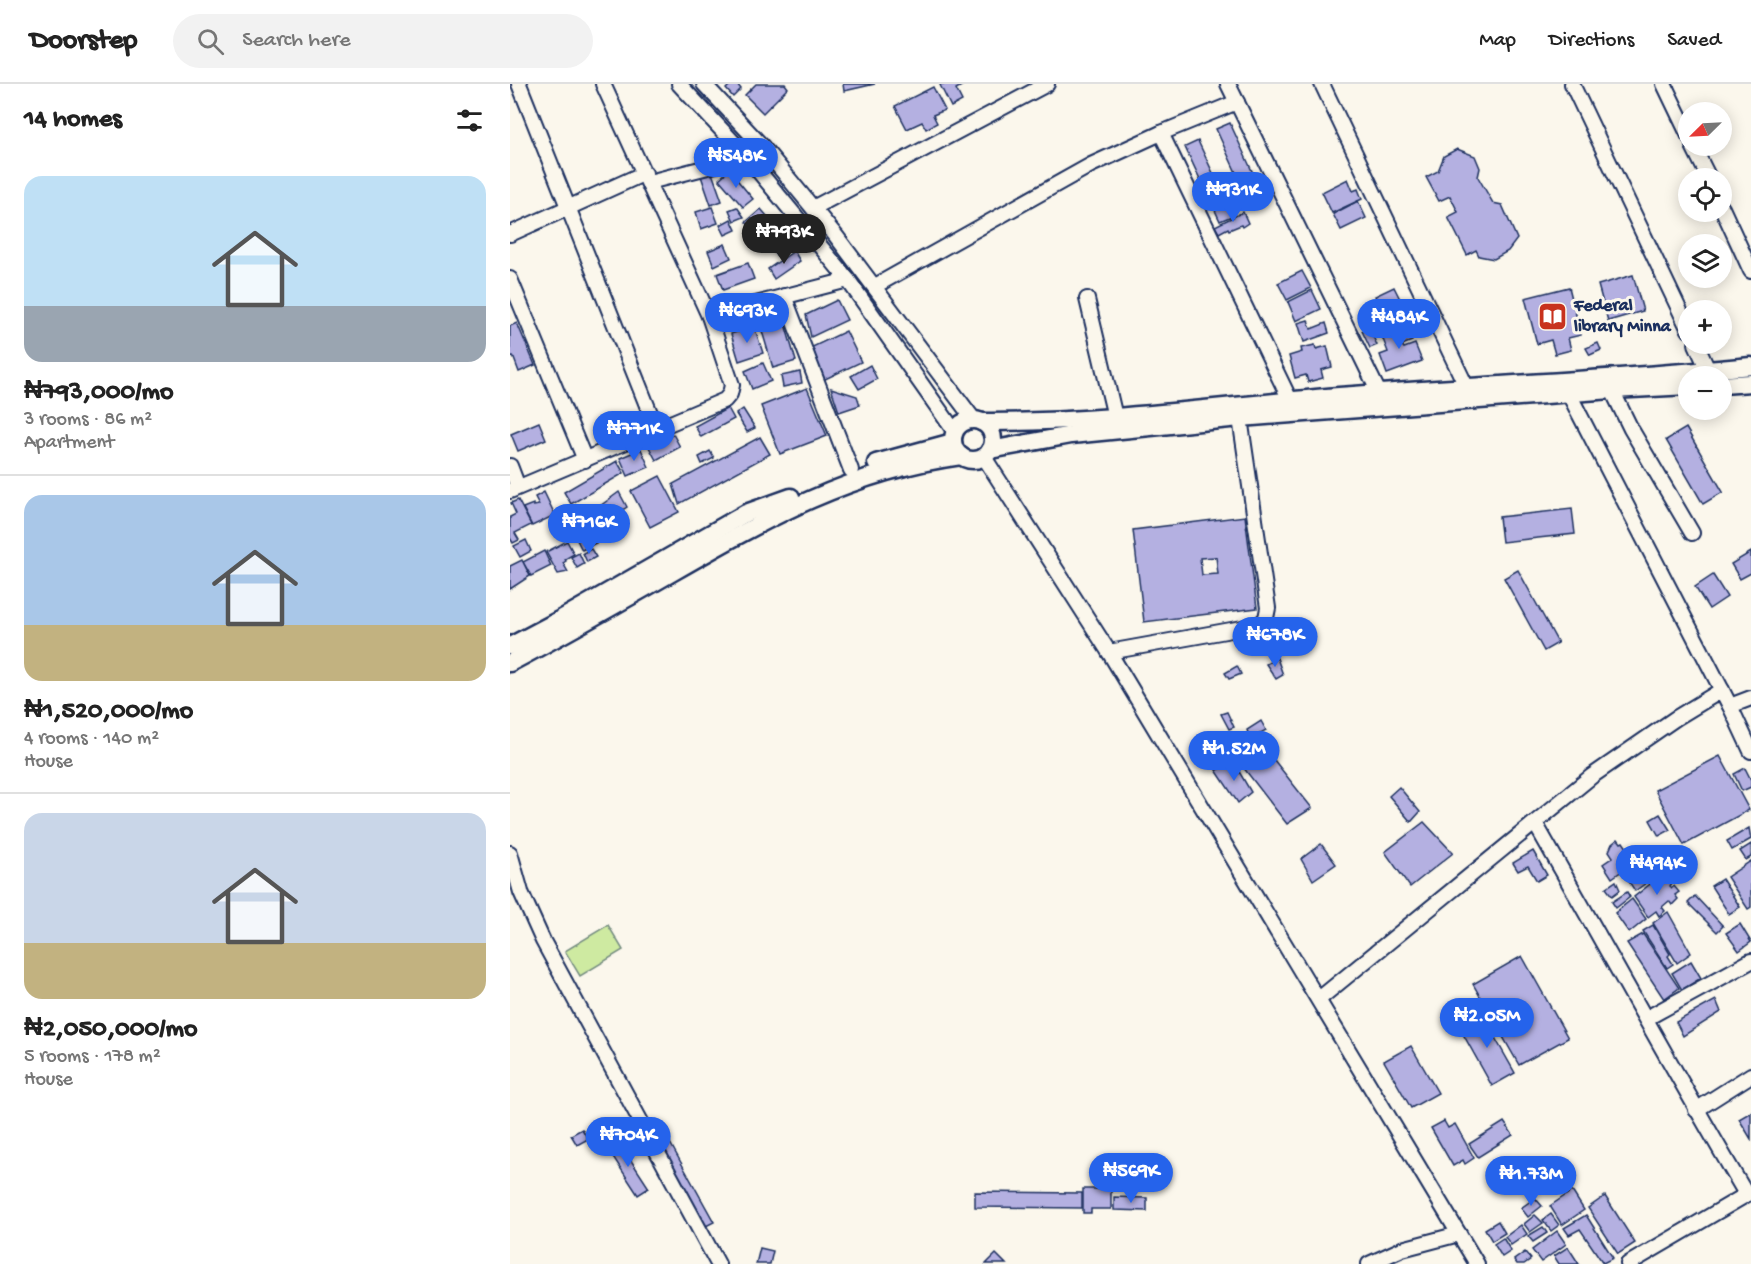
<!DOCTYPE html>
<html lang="en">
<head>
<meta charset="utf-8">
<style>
  :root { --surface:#fff; --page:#f2f2f2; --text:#222; --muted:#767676; --line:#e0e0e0; --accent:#2563eb }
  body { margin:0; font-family:"Gochi Hand",sans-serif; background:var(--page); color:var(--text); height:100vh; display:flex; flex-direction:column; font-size:22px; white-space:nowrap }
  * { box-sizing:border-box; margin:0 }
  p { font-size:20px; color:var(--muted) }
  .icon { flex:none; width:33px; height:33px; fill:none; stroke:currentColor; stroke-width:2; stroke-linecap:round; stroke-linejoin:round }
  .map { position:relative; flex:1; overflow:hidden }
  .sheet { display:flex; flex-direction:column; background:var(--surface); width:510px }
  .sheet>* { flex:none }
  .needle { width:39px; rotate:246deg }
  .controls { position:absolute; left:1168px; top:18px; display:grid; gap:12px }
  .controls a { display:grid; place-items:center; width:54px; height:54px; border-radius:50%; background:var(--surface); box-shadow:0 3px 15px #0003; font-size:30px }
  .price { position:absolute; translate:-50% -51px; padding:0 14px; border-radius:21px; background:var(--accent); color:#fff; font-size:20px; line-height:39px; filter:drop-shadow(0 2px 3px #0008) }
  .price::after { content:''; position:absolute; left:50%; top:36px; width:18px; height:14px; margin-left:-9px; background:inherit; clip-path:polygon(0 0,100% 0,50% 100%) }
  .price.on { background:#222; color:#fff }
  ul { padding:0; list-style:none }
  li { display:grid; align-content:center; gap:12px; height:318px; padding:0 24px }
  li+li { border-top:2px solid var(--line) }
  li span { display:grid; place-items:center; height:186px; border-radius:18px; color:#555 }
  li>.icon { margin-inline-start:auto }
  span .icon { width:108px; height:108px; fill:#fffc; stroke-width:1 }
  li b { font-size:26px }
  h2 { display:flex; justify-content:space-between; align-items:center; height:72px; padding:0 24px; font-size:26px }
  header { display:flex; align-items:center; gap:36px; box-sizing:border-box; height:84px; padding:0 30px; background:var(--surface); border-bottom:2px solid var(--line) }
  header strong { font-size:28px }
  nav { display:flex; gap:33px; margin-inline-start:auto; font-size:21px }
  .search { width:420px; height:54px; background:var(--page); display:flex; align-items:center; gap:15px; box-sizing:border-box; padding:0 21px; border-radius:33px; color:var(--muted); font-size:22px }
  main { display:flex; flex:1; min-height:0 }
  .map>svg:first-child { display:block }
</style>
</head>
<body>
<header>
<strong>Doorstep</strong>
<div class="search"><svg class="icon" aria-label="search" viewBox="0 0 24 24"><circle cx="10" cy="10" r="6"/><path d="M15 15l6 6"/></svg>Search here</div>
<nav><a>Map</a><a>Directions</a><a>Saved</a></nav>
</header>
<main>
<section class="sheet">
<h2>14 homes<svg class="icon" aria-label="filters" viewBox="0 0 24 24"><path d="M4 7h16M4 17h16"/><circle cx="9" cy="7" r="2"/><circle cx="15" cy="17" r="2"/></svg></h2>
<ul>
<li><span style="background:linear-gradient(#bfe0f5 70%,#9aa5b1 0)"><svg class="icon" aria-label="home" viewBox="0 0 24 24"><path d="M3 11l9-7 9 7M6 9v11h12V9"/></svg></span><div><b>₦793,000/mo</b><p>3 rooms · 86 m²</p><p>Apartment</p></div></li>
<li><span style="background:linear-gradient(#a9c7e8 70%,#c2b280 0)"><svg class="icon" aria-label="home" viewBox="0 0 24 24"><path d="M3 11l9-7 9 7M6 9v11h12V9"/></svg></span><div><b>₦1,520,000/mo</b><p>4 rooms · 140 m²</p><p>House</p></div></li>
<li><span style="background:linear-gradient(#c9d6e8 70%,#c2b280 0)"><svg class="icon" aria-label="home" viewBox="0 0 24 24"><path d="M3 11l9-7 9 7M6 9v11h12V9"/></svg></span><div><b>₦2,050,000/mo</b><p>5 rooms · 178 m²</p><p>House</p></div></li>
</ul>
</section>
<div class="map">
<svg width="1241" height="1180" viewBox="0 0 1241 1180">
  <rect width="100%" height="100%" fill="#fbf7ec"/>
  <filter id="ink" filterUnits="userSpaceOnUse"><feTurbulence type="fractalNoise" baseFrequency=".0167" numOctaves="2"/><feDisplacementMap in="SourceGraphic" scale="12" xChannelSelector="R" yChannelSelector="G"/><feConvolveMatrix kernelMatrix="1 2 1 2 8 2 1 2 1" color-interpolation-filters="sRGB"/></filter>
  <g filter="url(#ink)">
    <path fill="#ceeaa1" stroke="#748c80" stroke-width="1.5" d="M98 841 113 866 70 892 55 867Z"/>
    <g fill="#b4b0e1" stroke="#1b2f5e" stroke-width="1.5" fill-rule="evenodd">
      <path d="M221 0H227L231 5 223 13 216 5Z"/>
      <path d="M246 0H275L278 4 253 29 235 11Z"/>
      <path d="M333 0H365L334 7Z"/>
      <path d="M431 0H455L446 5 452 17 441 23 430 1Z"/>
      <path d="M423 3 435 26 423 31 427 39 416 45 412 38 397 45 385 22Z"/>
      <path d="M720 39 743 89 729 95 706 45Z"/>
      <path d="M688 57 710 104 697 110 675 63Z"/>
      <path d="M947 65 965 72 970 84 968 93 983 119 992 121 1007 155 998 167 984 175 969 172 966 166 957 171 938 133 948 128 940 112 929 117 916 93 928 87 934 72Z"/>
      <path d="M201 86 212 117 201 121 190 89Z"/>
      <path d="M219 86 243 115 233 123 209 95Z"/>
      <path d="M838 95 843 107 848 105 852 115 822 129 812 108Z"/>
      <path d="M709 106 717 124 720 122 724 131 710 137 698 111Z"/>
      <path d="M848 117 856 134 831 146 823 130Z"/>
      <path d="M202 123 208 139 191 145 186 128Z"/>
      <path d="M227 123 234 133 224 137 219 126Z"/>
      <path d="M251 125 281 160 267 172 236 138Z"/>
      <path d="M733 128 738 139 732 143 731 141 719 146 718 144 709 149 705 142Z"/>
      <path d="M221 135 226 146 215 151 210 141Z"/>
      <path d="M215 160 221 174 204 182 198 167Z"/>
      <path d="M284 167 290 177 264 195 258 185Z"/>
      <path d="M238 179 244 195 213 206 207 190Z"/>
      <path d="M792 187 801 204 777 216 768 199Z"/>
      <path d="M1123 191 1133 227 1098 237 1088 201Z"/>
      <path d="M884 203 898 231 879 241 865 212Z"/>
      <path d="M1059 203 1071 251 1058 254 1061 266 1045 270 1041 256 1027 260 1015 214Z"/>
      <path d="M802 206 811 225 786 237 778 218Z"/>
      <path d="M327 216 337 236 301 253 296 231Z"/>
      <path d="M243 227H262L266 239 250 246Z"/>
      <path d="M798 236 801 245 816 239 819 249 794 258 788 239Z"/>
      <path d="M7 239 25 281 9 288 3 272 0 273V242Z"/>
      <path d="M275 240 286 277 263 284 252 247Z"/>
      <path d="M896 240 902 257 892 261 894 264 905 260 912 277 877 290 870 271 878 268 871 250Z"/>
      <path d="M244 242 253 269 229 277 221 250Z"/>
      <path d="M859 244 867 261 860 264 852 247Z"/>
      <path d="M336 247 351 278 311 297 296 266Z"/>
      <path d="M1088 259 1091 266 1080 271 1076 264Z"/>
      <path d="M805 261 806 265 817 262 822 283 811 286 813 294 798 298 796 291 785 294 779 272 792 268 791 264Z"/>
      <path d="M253 279 261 297 242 305 235 287Z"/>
      <path d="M360 281 367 295 349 305 341 292Z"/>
      <path d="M290 288 292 299 273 303 271 292Z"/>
      <path d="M297 304 317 352 270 370 251 322Z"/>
      <path d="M321 304 347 312 350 321 329 328Z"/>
      <path d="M218 324 224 335 191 353 185 342Z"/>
      <path d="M233 325 245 344 237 348 226 330Z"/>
      <path d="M29 338 36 355 8 367 1 350Z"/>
      <path d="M1176 344 1213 408 1193 420 1156 356Z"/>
      <path d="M163 350 170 363 146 376 139 363Z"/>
      <path d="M250 353 260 370 169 420 163 400Z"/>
      <path d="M131 365 139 383 118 392 110 374Z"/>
      <path d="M200 367 204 374 192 380 189 373Z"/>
      <path d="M107 377 114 389 61 420 54 408Z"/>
      <path d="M150 392 169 428 140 443 121 407Z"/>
      <path d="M34 408 45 431 22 442 13 424 23 420V422L29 421 25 413Z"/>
      <path d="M109 408 117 423 93 439 86 425Z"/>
      <path d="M8 416 21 441 5 449 9 456 3 459 0 454V433L6 430 1 419Z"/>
      <path d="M1062 425 1065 450 992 458 989 433Z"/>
      <path d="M735 432 747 524 634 538 623 446ZM706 473 708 490 692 491 690 474Z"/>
      <path d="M87 441 94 455 72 466 65 452Z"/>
      <path d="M16 456 21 467 10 473 4 462Z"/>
      <path d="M57 457 64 470 55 475 56 477 53 479 58 488 48 490 36 468Z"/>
      <path d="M81 465 86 473 77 478 73 469Z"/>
      <path d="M34 467 41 482 21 492 13 478Z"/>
      <path d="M1241 468V489L1230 495 1221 480Z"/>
      <path d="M69 469 74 480 67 484 61 473Z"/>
      <path d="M12 476 20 492 0 505V482Z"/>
      <path d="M1008 486 1048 559 1034 567 994 494Z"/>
      <path d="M1203 491 1217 513 1199 525 1185 503Z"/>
      <path d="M767 574 773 591 766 595 756 580Z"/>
      <path d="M727 582 731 590 719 595 715 589Z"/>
      <path d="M717 628 724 643 719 645 711 630Z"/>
      <path d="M751 637 756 646 740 655 737 646Z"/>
      <path d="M760 671 802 724 777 740 733 683Z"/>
      <path d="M1210 672 1239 726 1174 761 1145 706Z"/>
      <path d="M724 679 741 708 728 719 706 686Z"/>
      <path d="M1235 684 1241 696V703L1232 707 1224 690Z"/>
      <path d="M889 703 910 728 901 738 879 712Z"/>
      <path d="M1150 730 1160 746 1149 752 1140 736Z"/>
      <path d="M914 738 943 769 900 803 875 768Z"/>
      <path d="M1239 744 1241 755 1222 766 1217 757Z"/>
      <path d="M1108 755 1111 759 1113 758 1126 777 1102 794 1093 780 1103 773 1099 767 1102 760Z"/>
      <path d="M811 760 826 780 803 796 791 775Z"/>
      <path d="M1241 760V773L1236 776 1230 767Z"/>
      <path d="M1023 767 1037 791 1027 797 1018 782 1008 787 1003 779Z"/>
      <path d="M1144 771 1154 786 1125 807 1116 793Z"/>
      <path d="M1241 777V823L1238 825 1217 793Z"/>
      <path d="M1154 789 1162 799 1160 802 1162 804 1164 802 1169 808 1165 811 1168 815 1162 821 1159 817 1152 823 1155 827 1149 832 1146 827 1138 833 1124 813Z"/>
      <path d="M1212 795 1230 823 1219 830 1201 802Z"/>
      <path d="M1106 797 1110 806 1102 812 1096 804Z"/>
      <path d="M1117 808 1120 813 1106 824 1102 818Z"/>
      <path d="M1185 812 1213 842 1207 848 1178 819Z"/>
      <path d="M1122 815 1136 835 1119 849 1105 829Z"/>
      <path d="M1158 828 1181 869 1167 879 1143 839Z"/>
      <path d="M1230 840 1241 858 1229 867 1216 849Z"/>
      <path d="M1143 841 1160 870 1158 872 1163 880 1157 884 1133 847Z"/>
      <path d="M1133 850 1169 904 1154 915 1117 859Z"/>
      <path d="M1012 872 1058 954 1009 981 963 900Z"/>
      <path d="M1181 877 1191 894 1172 906 1162 889Z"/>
      <path d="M1206 916 1211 928 1173 952 1166 938Z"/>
      <path d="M971 929 1005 989 982 1002 948 941Z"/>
      <path d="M901 962 928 1009 901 1024 874 977Z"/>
      <path d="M1241 1028V1055L1229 1035Z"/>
      <path d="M934 1037 938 1044 945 1040 964 1074 955 1080 953 1076 943 1082 921 1044Z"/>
      <path d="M994 1038 1003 1051 968 1073 959 1060Z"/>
      <path d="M149 1039 204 1138 194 1143 139 1045Z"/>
      <path d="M72 1045 78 1055 67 1061 61 1051Z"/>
      <path d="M109 1058 139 1104 128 1111 98 1065Z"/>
      <path d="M573 1105H601V1125H581V1129H573Z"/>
      <path d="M1062 1107 1074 1126 1052 1141 1040 1122Z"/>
      <path d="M465 1108 572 1109V1124L465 1123Z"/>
      <path d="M1095 1112 1125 1159 1108 1170 1078 1124Z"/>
      <path d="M604 1113 637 1114V1127L604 1126Z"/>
      <path d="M1025 1114 1032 1122 1018 1133 1011 1124Z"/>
      <path d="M1041 1130 1049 1141 1041 1147 1033 1136Z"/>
      <path d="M1025 1131 1033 1139 1020 1148 1014 1140Z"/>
      <path d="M1076 1131 1103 1174 1093 1179 1070 1145 1059 1151 1054 1144Z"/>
      <path d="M988 1137 995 1149 982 1157 975 1145Z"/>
      <path d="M1011 1141 1017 1150 1001 1161 995 1153Z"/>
      <path d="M1033 1143 1037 1149 1023 1158 1018 1152Z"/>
      <path d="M1047 1147 1056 1160 1031 1178 1022 1166Z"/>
      <path d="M993 1154 1001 1167 992 1173 984 1160Z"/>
      <path d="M1058 1163 1069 1180H1049L1044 1172Z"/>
      <path d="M250 1164 263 1167 260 1180H246Z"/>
      <path d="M1015 1168 1021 1175 1014 1180H1007L1004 1176Z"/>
      <path d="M486 1170 496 1180H476Z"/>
    </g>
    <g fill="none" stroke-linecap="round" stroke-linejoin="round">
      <defs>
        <g id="minor">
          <path d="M9 0 146 344"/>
          <path d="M169 0 237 73 338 196 445 348"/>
          <path d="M194 0 251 61 326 152 464 336"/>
          <path d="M718 0 869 309"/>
          <path d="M812 0 956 302"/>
          <path d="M1062 0 1179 246"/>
          <path d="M1154 0 1179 52"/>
          <path d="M651 49 780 316"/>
          <path d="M1183 62 1199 94"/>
          <path d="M139 98 237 73"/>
          <path d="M303 124 537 0"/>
          <path d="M1212 124 1241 187"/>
          <path d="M0 150 135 89"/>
          <path d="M0 195 75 376"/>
          <path d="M365 202 581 81 651 49 727 18"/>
          <path d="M274 212 341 386"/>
          <path d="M577 215 605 333"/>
          <path d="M199 232 338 196"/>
          <path d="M1186 260 1198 286"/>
          <path d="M1102 306 1121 345 1182 449"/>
          <path d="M1059 310 1220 622 1241 667"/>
          <path d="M474 373 599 568 967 1180"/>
          <path d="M0 382 8 403"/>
          <path d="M0 407 215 316 220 310 222 301 199 232 93 0"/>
          <path d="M599 568 749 541 756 534 758 524 730 334"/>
          <path d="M1220 622 1241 614"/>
          <path d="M1025 739C1096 863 1164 988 1236 1110"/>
          <path d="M0 769 11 808 33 857 208 1180"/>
          <path d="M809 915 1082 692 1166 634 1212 606"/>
          <path d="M1137 934 1241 877"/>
          <path d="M1186 1026 1241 991"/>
          <path d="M859 1180 892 1165 949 1150"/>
          <path d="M1118 1180 1241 1108"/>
        </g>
        <g id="major">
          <path d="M1212 301 1241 299"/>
          <circle cx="463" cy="356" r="20"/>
          <path d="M471 338C591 339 710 322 829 312 966 301 1104 296 1241 282"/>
          <path d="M480 366 561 351 730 334 1102 306 1179 302"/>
          <path d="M366 379 443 358"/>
          <path d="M0 562 49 536 236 429 281 413"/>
          <path d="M0 579C55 550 109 519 163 488 257 434 341 387 451 372"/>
        </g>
      </defs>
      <use href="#minor" stroke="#1b2f5e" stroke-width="18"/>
      <use href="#major" stroke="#1b2f5e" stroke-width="21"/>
      <use href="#minor" stroke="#fbf7ec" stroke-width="14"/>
      <use href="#major" stroke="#fbf7ec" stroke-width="16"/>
    </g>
  </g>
  <defs>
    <symbol id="library-square" viewBox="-11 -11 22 22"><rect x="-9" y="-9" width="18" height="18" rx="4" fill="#c8321e" stroke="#fbf7ec"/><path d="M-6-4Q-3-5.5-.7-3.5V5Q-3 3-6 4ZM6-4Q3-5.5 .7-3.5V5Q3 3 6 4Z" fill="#fff"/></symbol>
  </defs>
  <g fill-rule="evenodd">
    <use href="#library-square" x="1026" y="216" width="33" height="33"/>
  </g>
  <g text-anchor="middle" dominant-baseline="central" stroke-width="6" stroke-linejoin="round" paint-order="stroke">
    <g font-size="18" font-weight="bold" fill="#1b2f5e" stroke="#fbf7ec" text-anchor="start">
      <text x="1064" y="222">Federal<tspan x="1064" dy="21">library Minna</tspan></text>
    </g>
  </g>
</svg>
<div class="controls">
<a><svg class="needle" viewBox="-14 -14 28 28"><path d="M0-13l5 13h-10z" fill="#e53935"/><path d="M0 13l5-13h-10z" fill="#767676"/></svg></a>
<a><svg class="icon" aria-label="locate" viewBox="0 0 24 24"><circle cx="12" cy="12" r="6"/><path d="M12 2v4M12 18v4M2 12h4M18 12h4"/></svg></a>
<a><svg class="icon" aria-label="layers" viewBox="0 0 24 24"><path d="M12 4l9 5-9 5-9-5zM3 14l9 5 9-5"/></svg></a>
<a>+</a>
<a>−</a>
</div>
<b class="price" style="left:226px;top:105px">₦548K</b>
<b class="price" style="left:723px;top:139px">₦931K</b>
<b class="price on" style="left:274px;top:181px">₦793K</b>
<b class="price" style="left:237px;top:260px">₦693K</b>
<b class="price" style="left:889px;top:266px">₦484K</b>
<b class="price" style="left:124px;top:378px">₦771K</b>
<b class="price" style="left:79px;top:471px">₦716K</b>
<b class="price" style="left:765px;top:584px">₦678K</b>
<b class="price" style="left:724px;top:698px">₦1.52M</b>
<b class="price" style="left:1147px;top:812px">₦494K</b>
<b class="price" style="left:977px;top:965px">₦2.05M</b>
<b class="price" style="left:118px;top:1084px">₦704K</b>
<b class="price" style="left:621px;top:1120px">₦569K</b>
<b class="price" style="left:1021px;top:1123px">₦1.73M</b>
</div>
</main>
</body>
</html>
